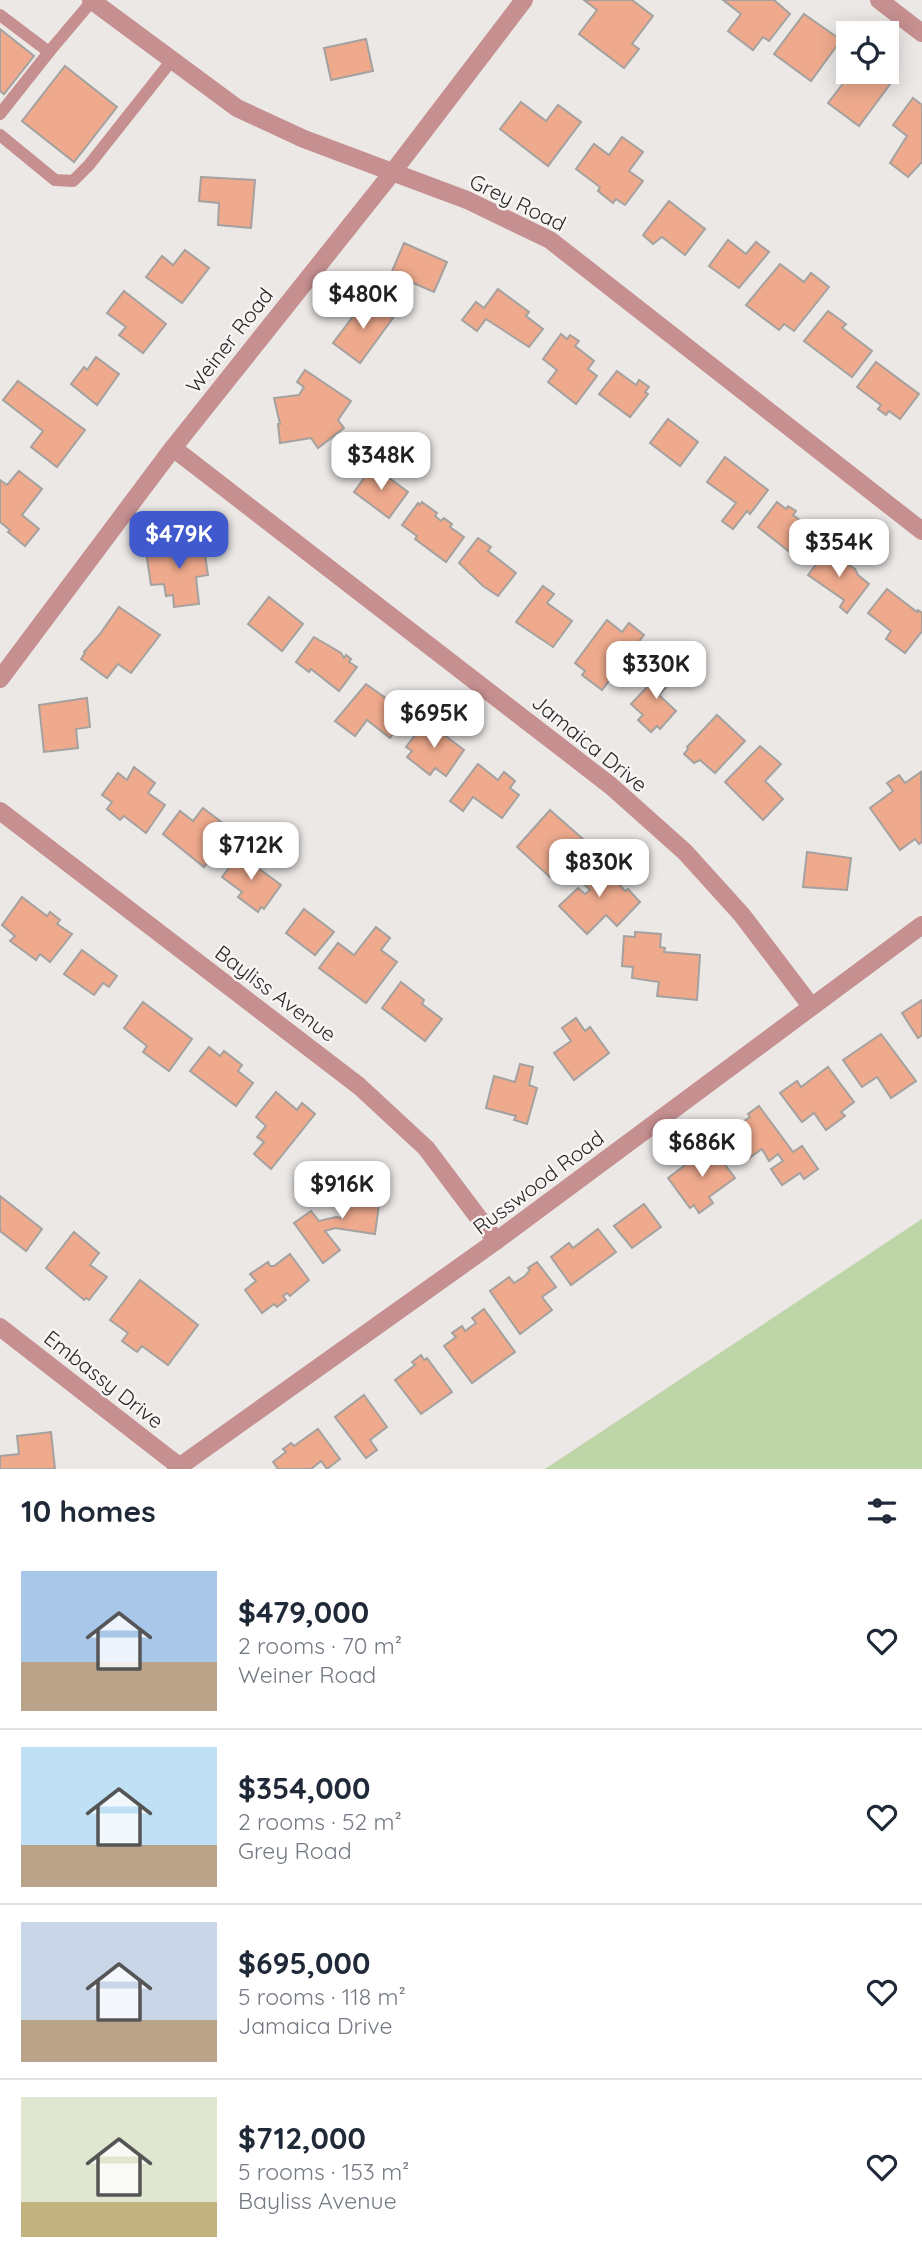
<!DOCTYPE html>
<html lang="en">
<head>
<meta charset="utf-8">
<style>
  :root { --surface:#fff; --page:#f6f6f7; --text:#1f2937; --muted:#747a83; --line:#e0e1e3; --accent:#4059cc }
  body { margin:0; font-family:Quicksand,sans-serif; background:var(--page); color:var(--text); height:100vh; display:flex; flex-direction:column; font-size:26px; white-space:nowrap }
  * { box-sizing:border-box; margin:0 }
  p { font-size:23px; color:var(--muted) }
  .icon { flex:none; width:38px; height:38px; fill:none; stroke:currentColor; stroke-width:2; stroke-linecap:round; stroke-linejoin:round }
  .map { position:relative; height:1469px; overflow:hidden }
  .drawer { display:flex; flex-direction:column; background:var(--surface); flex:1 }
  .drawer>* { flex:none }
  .controls { position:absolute; left:836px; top:21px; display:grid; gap:14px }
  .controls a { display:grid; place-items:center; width:63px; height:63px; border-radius:0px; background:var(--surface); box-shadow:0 4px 18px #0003; font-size:35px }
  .price { position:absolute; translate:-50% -60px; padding:0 16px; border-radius:14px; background:#fff; color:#222; font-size:23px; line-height:46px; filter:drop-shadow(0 2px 4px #0008) }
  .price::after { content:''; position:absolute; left:50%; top:42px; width:21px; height:16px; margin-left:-10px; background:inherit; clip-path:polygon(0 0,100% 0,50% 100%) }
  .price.current { background:var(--accent); color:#fff }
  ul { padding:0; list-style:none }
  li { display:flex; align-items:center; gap:21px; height:175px; padding:0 21px }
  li+li { border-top:2px solid var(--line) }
  li span { display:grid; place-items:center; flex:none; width:196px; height:140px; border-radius:0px; color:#555 }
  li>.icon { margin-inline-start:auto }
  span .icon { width:84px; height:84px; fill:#fffc; stroke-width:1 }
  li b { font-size:30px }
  h2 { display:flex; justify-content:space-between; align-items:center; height:84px; padding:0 21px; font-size:30px }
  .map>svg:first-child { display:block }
</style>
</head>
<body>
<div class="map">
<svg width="922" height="1469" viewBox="0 0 922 1469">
  <rect width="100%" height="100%" fill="#ebe8e6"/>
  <path fill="#bdd5a7" d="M922 1219V1469H545Z"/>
  <g fill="#efaa8d" stroke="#a4a19f" stroke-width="2">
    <path d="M584 0H632L653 16 632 44 639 49 624 68 579 34 597 10Z"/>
    <path d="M723 0H774L790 14 769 41 763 37 753 50 728 31 741 14Z"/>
    <path d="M804 14 841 40 811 81 774 54Z"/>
    <path d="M0 29 34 56 4 94 0 91Z"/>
    <path d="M366 39 373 71 331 80 324 48Z"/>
    <path d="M65 66 117 107 74 162 22 121Z"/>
    <path d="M852 72H885L894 79 859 126 828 103Z"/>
    <path d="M913 98 922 105V162L908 177 890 163 907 136 893 125Z"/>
    <path d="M521 102 546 121 558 105 581 122 548 166 500 129Z"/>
    <path d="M622 137 643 152 629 171 643 181 625 205 616 199 613 203 598 191 600 187 576 169 594 144 609 155Z"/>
    <path d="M201 177 255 180 251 228 218 225 219 203 199 201Z"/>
    <path d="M669 201 705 229 685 255 662 237 653 244 643 235Z"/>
    <path d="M728 240 746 254 756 242 769 252 739 288 709 266Z"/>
    <path d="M404 243 447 262 434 292 411 282 402 303 382 295Z"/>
    <path d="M185 250 209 268 182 303 146 277 162 256 173 265Z"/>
    <path d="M780 264 804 282 811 273 829 287 794 331 784 324 779 330 746 305Z"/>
    <path d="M498 289 529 312 526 316 543 329 529 347 486 319 477 331 462 320 476 302 484 308Z"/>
    <path d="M124 291 166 324 143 353 119 335 126 327 107 313Z"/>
    <path d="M367 298 393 318 360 363 333 343Z"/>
    <path d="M828 311 846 324 842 328 872 351 852 377 804 341Z"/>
    <path d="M561 334 567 339 570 335 579 341 575 346 594 361 588 369 597 376 576 404 548 382 557 370 543 359Z"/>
    <path d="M96 357 119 374 97 405 71 384 84 367 87 370Z"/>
    <path d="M876 362 919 394 900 419 889 411 886 415 878 409 881 405 857 387Z"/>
    <path d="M305 370 351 401 338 420 344 428 318 448 311 438 280 443 278 424H280L274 398 299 395 304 387 297 382Z"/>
    <path d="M617 371 636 385 639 380 649 387 645 392 648 394 630 417 599 394Z"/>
    <path d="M18 381 85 430 57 467 31 447 43 431 3 400Z"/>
    <path d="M668 419 698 442 680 466 650 443Z"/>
    <path d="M725 457 768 490 750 514 747 511 733 529 722 521 736 503 707 482Z"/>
    <path d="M373 466 408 492 389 518 354 492Z"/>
    <path d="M19 471 42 489 22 515 39 529 25 546 8 532 10 530 0 522V480L7 485Z"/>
    <path d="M422 502 437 513 435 516 441 521 444 518 452 524 450 527 464 537 446 562 415 539 417 536 402 525 418 503 420 505Z"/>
    <path d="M777 502 786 509 788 506 796 511 793 515 820 535 800 560 758 527Z"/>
    <path d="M478 538 491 547 488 551 516 573 498 596 483 586 459 563Z"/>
    <path d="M203 542 208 575 196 577 199 604 174 607 173 595 166 596 164 584 151 585 146 552 160 551 159 546Z"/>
    <path d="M827 550 855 569 858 575 869 584 847 613 840 607 844 600 808 575Z"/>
    <path d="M543 586 554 594 547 603 572 621 553 647 516 622Z"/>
    <path d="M887 589 917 612 918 610 922 613V631L905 653 886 639 891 631 868 613Z"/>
    <path d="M269 597 303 624 282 651 248 624Z"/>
    <path d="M119 607 160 635 131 673 118 664 107 678 81 659 85 653 84 652 100 634Z"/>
    <path d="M607 620 622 632 629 623 644 635 602 690 582 675 585 671 575 663Z"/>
    <path d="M314 637 341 653 344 658 346 655 351 659 349 662 357 667 339 691 311 669 309 672 296 662Z"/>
    <path d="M670 663 680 672 659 695 676 711 660 729 657 726 651 732 638 720 643 715 631 704Z"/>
    <path d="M366 684 408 714 390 738 367 720 355 736 335 721Z"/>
    <path d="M87 698 90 727 76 729 78 748 44 752 39 705Z"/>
    <path d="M717 715 745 741 715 773 700 760 694 763 684 754 688 749 687 747Z"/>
    <path d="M426 721 464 750 446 776 435 768 430 775 407 757 412 751 406 747Z"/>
    <path d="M760 746 781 764 765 781 783 799 763 820 725 782Z"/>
    <path d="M478 764 498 780 504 772 515 781 510 788 519 795 502 818 473 797 463 811 450 801Z"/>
    <path d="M134 767 155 783 148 793 165 805 146 833 124 816 120 820 107 809 112 802 102 795 118 773 127 780Z"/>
    <path d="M921 772 922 842 919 844 915 839 900 850 870 808 893 791 887 783 899 775 905 783Z"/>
    <path d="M203 808 233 831 204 867 163 834 180 811 193 821Z"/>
    <path d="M550 810 583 839 550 877 517 847Z"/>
    <path d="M807 852 851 858 847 890 803 887Z"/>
    <path d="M240 853 245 857 248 853 257 860 254 865 281 885 264 909 261 907 258 912 238 897 242 892 222 877Z"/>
    <path d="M592 859 607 873 609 871 625 891 628 889 640 902 617 926 606 915 587 934 559 906 578 888 585 894 590 890 575 875Z"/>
    <path d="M22 897 47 916 50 912 60 920 57 924 72 934 50 962 40 954 36 960 10 941 15 936 2 925Z"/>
    <path d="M304 909 334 932 315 955 286 933Z"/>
    <path d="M376 927 390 938 381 950 397 962 366 1003 319 968 338 943 354 955Z"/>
    <path d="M635 932 661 934 660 947 665 948 664 952 700 955 697 1000 657 996 659 982 632 978 633 967 622 966 624 936 635 937Z"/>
    <path d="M82 950 117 976 109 987 103 983 94 995 64 974Z"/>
    <path d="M401 982 424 1000 422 1004 442 1019 425 1041 382 1008Z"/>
    <path d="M922 1000V1035L918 1038 902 1013Z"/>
    <path d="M143 1002 192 1039 169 1071 143 1052 147 1046 124 1028Z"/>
    <path d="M576 1018 585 1031 590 1027 609 1053 574 1080 554 1053 571 1041 562 1028Z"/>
    <path d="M881 1034 916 1081 891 1098 877 1077 862 1087 843 1060Z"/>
    <path d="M209 1047 220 1056 224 1051 242 1065 238 1071 253 1083 236 1106 190 1071Z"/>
    <path d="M520 1064 533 1067 529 1085 537 1088 527 1124 514 1120 516 1116 486 1108 494 1076 515 1082Z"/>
    <path d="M828 1067 854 1102 841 1112 845 1116 826 1130 814 1113 802 1122 780 1093 797 1081 801 1087Z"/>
    <path d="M276 1092 297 1110 302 1103 315 1114 271 1169 254 1154 264 1142 257 1137 266 1126 256 1117Z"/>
    <path d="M759 1106 793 1152 802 1146 818 1169 804 1179 800 1173 782 1185 771 1169 783 1161 778 1154 769 1161 762 1149 742 1163 723 1135 750 1117 748 1114Z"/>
    <path d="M711 1146 735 1178 709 1197 713 1203 699 1213 694 1205 690 1208 668 1178Z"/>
    <path d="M348 1185 381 1190 375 1234 335 1228 325 1231 340 1250 323 1263 294 1223 311 1211 319 1221 336 1217 343 1218Z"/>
    <path d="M0 1196 42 1229 26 1251 0 1231Z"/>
    <path d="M644 1204 661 1227 632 1248 614 1226Z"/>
    <path d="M598 1229 616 1252 571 1285 551 1257 569 1243 573 1248Z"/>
    <path d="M74 1232 99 1253 90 1265 107 1277 89 1300 86 1298 84 1300 46 1268Z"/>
    <path d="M290 1254 309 1280 290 1296 287 1293 283 1296 286 1300 277 1307 274 1304 262 1313 245 1290 256 1281 250 1274 268 1262 270 1266H274Z"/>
    <path d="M537 1262 556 1287 542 1297 552 1310 520 1334 490 1291 509 1277 514 1283 525 1276 530 1270 528 1268Z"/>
    <path d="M140 1280 198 1325 168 1365 142 1346 137 1352 122 1341 128 1333 110 1320Z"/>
    <path d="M484 1309 515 1352 472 1383 444 1346 456 1337 452 1333 462 1326 465 1331 476 1323 472 1318Z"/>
    <path d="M421 1355 424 1360 427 1358 452 1392 421 1414 395 1380 415 1365 412 1362Z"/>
    <path d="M364 1395 387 1427 370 1440 377 1450 366 1458 335 1417Z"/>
    <path d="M318 1429 340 1459 327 1469 321 1461 311 1469H278L273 1462 286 1452 283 1449 291 1443 294 1446Z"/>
    <path d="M51 1432 55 1469H0V1456L19 1454 17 1436Z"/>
  </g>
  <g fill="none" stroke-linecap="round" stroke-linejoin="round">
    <g stroke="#c68f90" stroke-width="12">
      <path d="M0 15 49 52 92 1"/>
      <path d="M0 114 49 52"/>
      <path d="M0 135 55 180 73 181 89 165 172 60"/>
    </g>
    <g stroke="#c68f90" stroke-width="18">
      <path d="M91 0 237 108 304 139 467 200 550 240 922 531"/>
      <path d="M879 0 922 33"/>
      <path d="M173 448 611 786 685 852 742 915 811 1006"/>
      <path d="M0 679 173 448 392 173 524 0"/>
      <path d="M0 811 359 1086 426 1148 496 1241"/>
      <path d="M0 1327 179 1466"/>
      <path d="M176 1469 496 1241 922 925"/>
    </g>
  </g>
  <g text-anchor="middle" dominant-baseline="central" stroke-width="5" stroke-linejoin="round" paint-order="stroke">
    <g font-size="21" fill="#2a2928" stroke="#f8f5f4">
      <text transform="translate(518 202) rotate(26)">Grey Road</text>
      <text transform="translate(229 340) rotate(-52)">Weiner Road</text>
      <text transform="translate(590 743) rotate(39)">Jamaica Drive</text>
      <text transform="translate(276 993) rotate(37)">Bayliss Avenue</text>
      <text transform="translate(538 1182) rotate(-37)">Russwood Road</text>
      <text transform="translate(104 1379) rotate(38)">Embassy Drive</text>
    </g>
  </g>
</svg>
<div class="controls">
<a><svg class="icon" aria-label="locate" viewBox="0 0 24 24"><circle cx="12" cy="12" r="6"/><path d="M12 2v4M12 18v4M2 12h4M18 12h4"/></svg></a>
</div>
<b class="price" style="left:363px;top:331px">$480K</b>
<b class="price" style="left:381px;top:492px">$348K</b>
<b class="price current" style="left:179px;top:571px">$479K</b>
<b class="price" style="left:839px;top:579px">$354K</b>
<b class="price" style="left:656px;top:701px">$330K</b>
<b class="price" style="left:434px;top:750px">$695K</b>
<b class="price" style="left:251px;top:882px">$712K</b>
<b class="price" style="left:599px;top:899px">$830K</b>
<b class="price" style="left:702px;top:1179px">$686K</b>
<b class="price" style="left:342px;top:1221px">$916K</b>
</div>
<section class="drawer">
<h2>10 homes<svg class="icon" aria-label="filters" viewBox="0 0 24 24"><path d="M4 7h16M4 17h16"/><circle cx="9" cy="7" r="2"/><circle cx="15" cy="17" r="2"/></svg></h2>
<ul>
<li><span style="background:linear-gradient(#a9c7e8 65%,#b9a48a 0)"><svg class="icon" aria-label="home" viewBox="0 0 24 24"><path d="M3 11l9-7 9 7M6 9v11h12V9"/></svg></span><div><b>$479,000</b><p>2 rooms · 70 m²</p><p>Weiner Road</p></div><svg class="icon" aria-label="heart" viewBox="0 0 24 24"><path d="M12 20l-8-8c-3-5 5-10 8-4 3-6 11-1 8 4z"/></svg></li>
<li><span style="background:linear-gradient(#bfe0f5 70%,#b9a48a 0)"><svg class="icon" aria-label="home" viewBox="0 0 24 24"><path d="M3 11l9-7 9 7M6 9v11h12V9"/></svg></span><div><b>$354,000</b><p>2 rooms · 52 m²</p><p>Grey Road</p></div><svg class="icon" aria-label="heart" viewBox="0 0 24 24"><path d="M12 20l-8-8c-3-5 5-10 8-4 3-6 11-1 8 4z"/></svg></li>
<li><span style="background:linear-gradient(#c9d6e8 70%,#b9a48a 0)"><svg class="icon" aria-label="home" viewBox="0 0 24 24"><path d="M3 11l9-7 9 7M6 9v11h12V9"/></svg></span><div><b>$695,000</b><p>5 rooms · 118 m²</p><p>Jamaica Drive</p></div><svg class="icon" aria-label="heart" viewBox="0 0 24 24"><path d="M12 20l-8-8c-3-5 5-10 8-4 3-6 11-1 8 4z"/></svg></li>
<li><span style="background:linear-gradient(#dfe7d0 75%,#c2b280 0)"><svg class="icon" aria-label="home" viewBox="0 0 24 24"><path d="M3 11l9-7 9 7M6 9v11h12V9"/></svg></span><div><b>$712,000</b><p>5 rooms · 153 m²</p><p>Bayliss Avenue</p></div><svg class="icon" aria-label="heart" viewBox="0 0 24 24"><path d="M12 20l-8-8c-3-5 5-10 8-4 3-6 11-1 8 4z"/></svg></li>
</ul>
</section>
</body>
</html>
